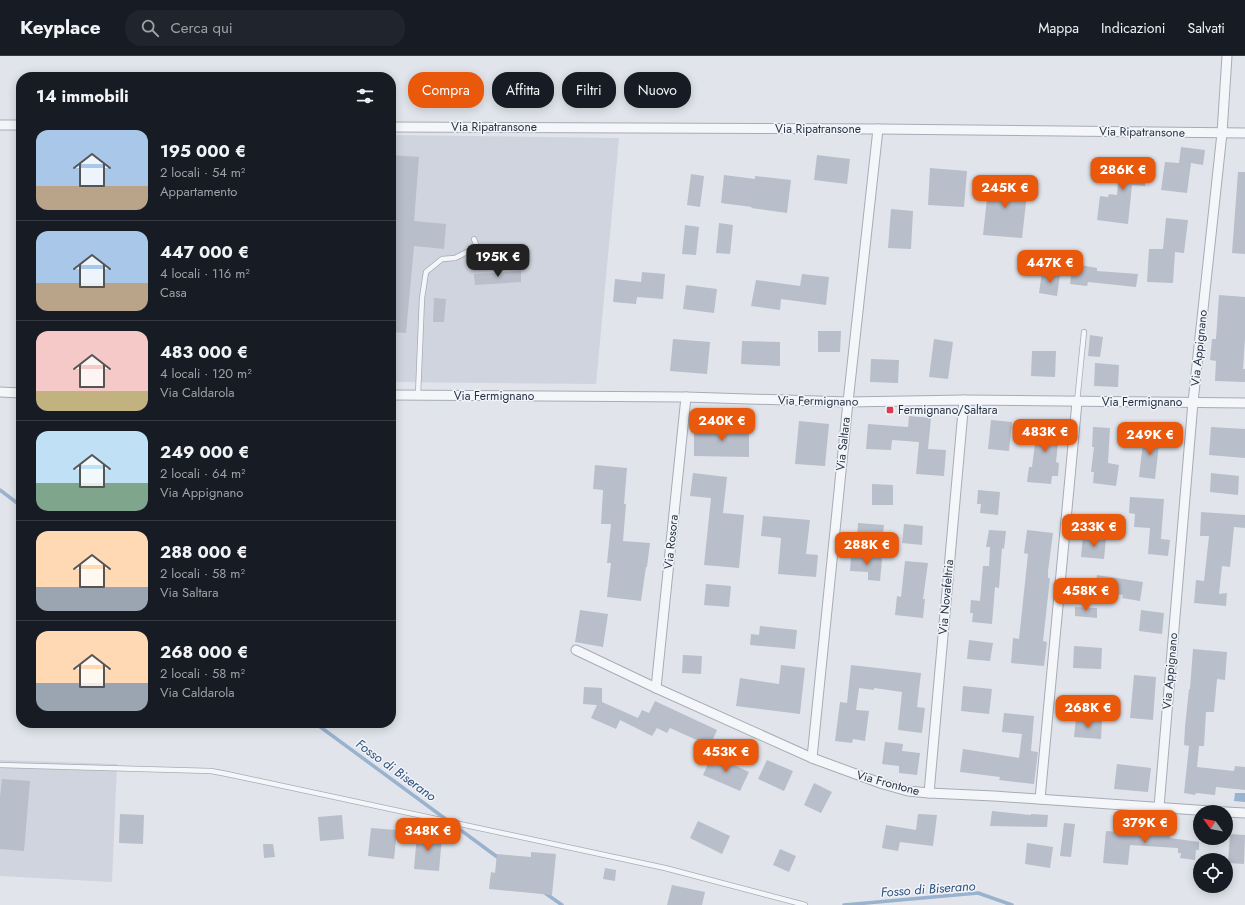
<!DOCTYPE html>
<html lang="it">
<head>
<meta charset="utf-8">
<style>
  :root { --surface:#171b24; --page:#20242c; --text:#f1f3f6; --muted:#9ea1a6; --line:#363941; --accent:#ea580c }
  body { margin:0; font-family:Jost,sans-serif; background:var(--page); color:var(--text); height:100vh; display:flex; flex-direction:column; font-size:15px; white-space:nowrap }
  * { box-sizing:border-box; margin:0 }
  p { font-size:13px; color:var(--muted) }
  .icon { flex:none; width:22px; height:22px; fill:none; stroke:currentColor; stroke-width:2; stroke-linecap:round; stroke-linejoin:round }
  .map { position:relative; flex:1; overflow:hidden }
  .sheet { position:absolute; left:16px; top:16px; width:380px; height:656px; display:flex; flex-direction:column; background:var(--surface); border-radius:16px; box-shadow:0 2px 10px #0003 }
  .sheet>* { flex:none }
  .guide { position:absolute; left:408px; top:16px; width:380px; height:36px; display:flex; gap:8px }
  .needle { width:26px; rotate:303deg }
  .fabs { position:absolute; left:1193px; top:749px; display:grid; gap:8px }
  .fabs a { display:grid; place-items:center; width:40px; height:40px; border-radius:50%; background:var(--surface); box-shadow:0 2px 10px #0003; font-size:20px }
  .price { position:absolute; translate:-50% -34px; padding:0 9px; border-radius:8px; background:var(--accent); color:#fff; font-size:13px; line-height:26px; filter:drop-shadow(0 1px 2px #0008) }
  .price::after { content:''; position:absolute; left:50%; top:24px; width:12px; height:9px; margin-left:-6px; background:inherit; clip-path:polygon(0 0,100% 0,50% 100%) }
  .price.selected { background:#222; color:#fff }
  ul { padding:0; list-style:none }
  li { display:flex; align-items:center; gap:12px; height:100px; padding:0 20px }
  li+li { border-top:1px solid var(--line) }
  li span { display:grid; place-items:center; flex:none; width:112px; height:80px; border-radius:12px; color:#555 }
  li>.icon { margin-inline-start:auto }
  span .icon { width:48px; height:48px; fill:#fffc; stroke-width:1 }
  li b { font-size:17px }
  h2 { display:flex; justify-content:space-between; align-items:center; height:48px; padding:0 20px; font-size:17px }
  .tag { padding:0 14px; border-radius:16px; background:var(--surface); box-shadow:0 2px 10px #0003; font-size:14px; line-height:36px }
  .tag.selected { background:var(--accent); color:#fff }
  header { display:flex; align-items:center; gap:24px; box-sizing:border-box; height:56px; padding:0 20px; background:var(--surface); border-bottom:1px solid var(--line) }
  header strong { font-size:19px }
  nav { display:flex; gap:22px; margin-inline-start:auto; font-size:14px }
  .search { width:280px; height:36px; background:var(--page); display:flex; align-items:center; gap:10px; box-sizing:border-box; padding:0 14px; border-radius:16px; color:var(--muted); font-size:15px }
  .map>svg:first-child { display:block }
</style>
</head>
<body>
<header>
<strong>Keyplace</strong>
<div class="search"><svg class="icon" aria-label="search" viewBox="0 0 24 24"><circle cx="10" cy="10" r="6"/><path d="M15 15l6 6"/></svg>Cerca qui</div>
<nav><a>Mappa</a><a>Indicazioni</a><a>Salvati</a></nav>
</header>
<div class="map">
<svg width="1245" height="849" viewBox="0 0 1245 849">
  <rect width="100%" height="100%" fill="#e1e5eb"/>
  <g fill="#cfd4de">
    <path d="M391 79 619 82 596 328 391 326Z"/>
    <path d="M0 704 117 708 112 826 0 820Z"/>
  </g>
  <path fill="#99b2ce" d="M1235 737H1245V746L1234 745Z"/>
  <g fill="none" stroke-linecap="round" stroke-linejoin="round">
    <g stroke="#99b2ce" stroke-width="3.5">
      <path d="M0 434 21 450"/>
      <path d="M315 667 500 803"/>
      <path d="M545 837 562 849"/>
      <path d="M844 849 978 837 1012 849"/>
    </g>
  </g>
  <g fill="#b8beca">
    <path d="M1181 91 1205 94 1203 109 1191 107 1187 137 1161 134 1165 106 1179 107Z"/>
    <path d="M391 99 419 101 414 165 446 168 444 193 414 190 406 277 391 276V254H393L396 220H391Z"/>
    <path d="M817 99 850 103 847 128 814 124Z"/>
    <path d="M1125 101 1147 102 1145 130 1132 129 1128 168 1097 164 1100 140 1108 141 1109 138 1117 139 1120 104 1124 105Z"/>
    <path d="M930 112 967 115 964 151 928 149Z"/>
    <path d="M1238 116H1245V198L1232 197Z"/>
    <path d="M691 118 704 120 700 151 687 149Z"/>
    <path d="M724 119 755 123V120L791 124 787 157 751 152 752 151 721 147Z"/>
    <path d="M989 124 1028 129 1022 182 983 179Z"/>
    <path d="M891 153 913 155 911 193 888 192Z"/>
    <path d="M1166 162 1188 164 1184 197 1175 196 1173 227 1147 226 1149 193H1163Z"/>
    <path d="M719 167 733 169 730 198 716 197Z"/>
    <path d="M685 169 699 171 696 199 682 198Z"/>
    <path d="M1080 209 1097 212V215L1138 218 1136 231 1088 226 1087 230 1070 228 1072 212 1080 213Z"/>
    <path d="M521 215V226L475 229 474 218Z"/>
    <path d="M642 216 665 218 663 243 637 241 636 248 613 246 615 223 641 226Z"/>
    <path d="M1042 216 1060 219 1057 240 1039 237Z"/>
    <path d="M802 218 829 221 826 249 781 243 780 254 751 250 756 224 800 230Z"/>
    <path d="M686 229 717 233 714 257 683 253Z"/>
    <path d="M1219 239 1245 241V282L1243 313H1245V326L1215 325 1216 305 1210 304 1212 283H1216Z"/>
    <path d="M434 242 446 243 444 266H433Z"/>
    <path d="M818 275H841L840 296H818Z"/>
    <path d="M1090 279 1103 281 1100 301 1088 300Z"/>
    <path d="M673 283 710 286 707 318 670 315Z"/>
    <path d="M934 283 953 286 948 323 929 321Z"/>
    <path d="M742 285 780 286V310L741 308Z"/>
    <path d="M1032 295H1056L1055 321 1031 320Z"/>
    <path d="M871 303 899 304 898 327 870 326Z"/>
    <path d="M1095 307 1119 309 1118 331 1094 330Z"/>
    <path d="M909 360 931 362 928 393 946 394 944 420 916 418 919 386 892 384 891 394 866 393 868 368 908 371Z"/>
    <path d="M991 364 1012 366 1009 395 988 393Z"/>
    <path d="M1036 364 1060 367 1056 406 1059 407 1058 420H1052L1051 428 1027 426 1029 411H1032L1035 388H1033Z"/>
    <path d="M799 365 829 368 825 410 795 408Z"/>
    <path d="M694 371H749V401L694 400Z"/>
    <path d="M1093 371 1110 372 1108 407 1119 409 1116 430 1093 427 1094 416H1091L1094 391H1092Z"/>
    <path d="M1211 371 1245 373V402L1209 399Z"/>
    <path d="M1144 378 1160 380 1155 423 1139 421Z"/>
    <path d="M595 409 627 412 624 448H626L623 485 650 487 647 511H646L641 545 607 541 611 507H607L611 468H601L603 434 593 433Z"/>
    <path d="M693 417 727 421 723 457 744 459 739 512 704 509 711 442 690 440Z"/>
    <path d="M1211 417 1239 420 1238 439 1210 436Z"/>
    <path d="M872 428 893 429V449H872Z"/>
    <path d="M978 434 1000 436 998 459 980 457 981 448H977Z"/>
    <path d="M1130 441 1164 443 1161 483 1170 484 1168 500 1148 498 1150 472 1134 471 1135 458 1129 457Z"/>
    <path d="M1201 456 1245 459V472L1234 471 1230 511 1222 510 1219 538 1227 537 1226 550 1194 547 1196 524 1204 525 1209 480H1200Z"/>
    <path d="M763 460 810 464 806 498 818 499 816 521 778 518 781 482 761 480Z"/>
    <path d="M858 467 884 469 882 486 857 484Z"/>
    <path d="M904 468 923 470 922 489 902 487Z"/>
    <path d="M989 474 1006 475 1004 493 1002 492 999 532 995 531 992 568 972 566 973 557H970L971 544 980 545 983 510H989L990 491H986Z"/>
    <path d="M1027 474 1053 477 1048 515V522H1050L1043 585 1047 586 1044 610 1011 607 1013 582 1019 583 1028 498 1024 497Z"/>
    <path d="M1083 480 1106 482 1104 503 1081 501Z"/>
    <path d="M856 499 881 502 882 504 880 525 868 524V516L850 515 851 501H856Z"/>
    <path d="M905 505 928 507 923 543H925L923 562 895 559 897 540 901 541Z"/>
    <path d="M1097 519 1143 526 1140 545 1122 542 1123 539 1095 536Z"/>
    <path d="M706 528 731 530 729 551 704 549Z"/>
    <path d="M1075 551 1097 552V562L1075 560Z"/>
    <path d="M580 554 608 558 603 591 575 586Z"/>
    <path d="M1141 554 1164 557 1162 578 1139 575Z"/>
    <path d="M760 570 797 574 795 593 750 589 751 578 759 579Z"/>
    <path d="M969 584 993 587 990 605 967 603Z"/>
    <path d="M1074 590 1102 592 1101 613 1073 612Z"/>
    <path d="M1193 593 1227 596 1225 624 1217 623 1214 656H1206L1204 690H1199L1197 711 1234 715 1235 710 1245 711V734L1216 731 1215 739 1196 737 1195 739 1184 737 1189 690 1184 689 1185 671 1189 633H1190Z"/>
    <path d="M683 599 702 600 701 618 682 617Z"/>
    <path d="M781 609 805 612 800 658 736 650 740 622 779 628Z"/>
    <path d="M851 609 921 617 917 651 925 652 922 677 898 674 902 636 874 632V634L859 632 856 654 869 655 865 685 853 683 852 687 835 685 840 646 847 647Z"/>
    <path d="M1134 619 1156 621 1153 664 1130 662Z"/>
    <path d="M963 630 992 633 989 658 961 655Z"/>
    <path d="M584 631 602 632V646L638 662 642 654 649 657 655 645 717 674 710 690 670 672 667 677 657 672 652 680 620 664 616 673 591 662 597 649 583 648Z"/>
    <path d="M1004 657 1034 660 1031 695 1038 696 1034 728 999 724 1000 721 960 716 963 693 1019 702 1022 678 1002 676Z"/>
    <path d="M1076 662 1102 664 1101 683 1074 681Z"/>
    <path d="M885 686 903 688 902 695 920 697 917 719 899 717V710L882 708Z"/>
    <path d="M712 699 749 716 740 735 703 719Z"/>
    <path d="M767 704 793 715 784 735 758 723Z"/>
    <path d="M1117 708 1151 712 1148 736 1114 733Z"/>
    <path d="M2 723 30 725 24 795 0 793V741Z"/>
    <path d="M814 727 832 736 821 757 804 749Z"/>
    <path d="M992 755 1031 759V758L1048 759 1047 771 990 770Z"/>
    <path d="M120 758 144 759 143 788 119 787Z"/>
    <path d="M918 758 937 759 933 790 900 786 898 795 882 792 886 769 916 774Z"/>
    <path d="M342 759 344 783 320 785 318 761Z"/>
    <path d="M698 765 730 780 722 798 690 782Z"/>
    <path d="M1064 767 1075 768 1071 801 1060 800Z"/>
    <path d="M1144 768 1171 770 1170 782 1199 786V794H1196L1195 804 1180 802 1181 797H1178V792L1130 789 1128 809 1103 807 1106 775 1143 778Z"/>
    <path d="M371 772 397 774 394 803 368 800Z"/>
    <path d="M417 778 442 780 439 815 414 813Z"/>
    <path d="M1230 778 1245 779 1244 808 1228 807Z"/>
    <path d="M1027 787 1053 791 1050 812 1025 808Z"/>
    <path d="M263 788H273L275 801 264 802Z"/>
    <path d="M780 793 796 800 789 816 773 809Z"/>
    <path d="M531 796 556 798 552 839 489 833 491 816 495 817 497 798 531 801Z"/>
    <path d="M605 812 616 814 615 825 603 823Z"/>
    <path d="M672 829 705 836 702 849H667Z"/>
  </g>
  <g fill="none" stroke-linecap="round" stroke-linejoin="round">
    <defs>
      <g id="lane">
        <path d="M418 339 422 242 426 216 442 203 455 202 477 191 474 183"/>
        <path d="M1077 346 1084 276"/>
        <path d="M0 709 211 715 227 718 665 812 805 849"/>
      </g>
      <g id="street">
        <path d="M0 69H21"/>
        <path d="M391 71 878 73 1245 77"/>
        <path d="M0 336 21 337"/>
        <path d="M391 339 686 341 848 346 964 344 1245 347"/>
        <path d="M576 594 656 632 812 702 883 728 908 735 929 737 994 740 1225 756"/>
        <path d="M656 632 686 341"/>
        <path d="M812 702 848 346 878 73"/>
        <path d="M929 737 964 344"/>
        <path d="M1040 743 1077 346"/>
        <path d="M1159 751 1193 346 1222 77 1227 0"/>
        <path d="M1226 756 1245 757"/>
      </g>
    </defs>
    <use href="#lane" stroke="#a6acb6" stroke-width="6"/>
    <use href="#street" stroke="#a6acb6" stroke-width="11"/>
    <use href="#lane" stroke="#f5f6f9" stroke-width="4.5"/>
    <use href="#street" stroke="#f5f6f9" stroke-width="9"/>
  </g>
  <rect fill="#db3b4f" stroke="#f1f4f8" stroke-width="1.5" x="886" y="350" width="8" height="8" rx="2"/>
  <g text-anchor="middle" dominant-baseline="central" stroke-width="3" stroke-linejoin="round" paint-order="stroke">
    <g font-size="12" fill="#283245" stroke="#f1f4f8">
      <text x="494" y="71">Via Ripatransone</text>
      <text x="818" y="73">Via Ripatransone</text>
      <text transform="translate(1142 76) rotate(1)">Via Ripatransone</text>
      <text transform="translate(1199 292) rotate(-84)">Via Appignano</text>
      <text x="494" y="340">Via Fermignano</text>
      <text transform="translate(818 345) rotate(1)">Via Fermignano</text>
      <text x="1142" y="346">Via Fermignano</text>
      <text transform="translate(843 388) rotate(-84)">Via Saltara</text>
      <text transform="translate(671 486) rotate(-84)">Via Rosora</text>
      <text transform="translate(946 541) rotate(-85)">Via Novafeltria</text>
      <text transform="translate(1170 615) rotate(-85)">Via Appignano</text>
      <text transform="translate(888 727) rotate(15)">Via Frontone</text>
    </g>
    <g font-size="12" fill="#283245" stroke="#f1f4f8" text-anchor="start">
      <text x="898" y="354">Fermignano/Saltara</text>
    </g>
    <g font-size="13" font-style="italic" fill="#2e4f7d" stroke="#f1f4f8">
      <text transform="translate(396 714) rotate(36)">Fosso di Biserano</text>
      <text transform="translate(928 833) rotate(-4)">Fosso di Biserano</text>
    </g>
  </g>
</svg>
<div class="fabs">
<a><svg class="needle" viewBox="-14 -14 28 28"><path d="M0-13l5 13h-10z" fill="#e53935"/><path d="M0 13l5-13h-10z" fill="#9ea1a6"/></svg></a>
<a><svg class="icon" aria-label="locate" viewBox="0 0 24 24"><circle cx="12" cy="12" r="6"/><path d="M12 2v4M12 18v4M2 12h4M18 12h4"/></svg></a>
</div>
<b class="price" style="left:1123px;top:135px">286K €</b>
<b class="price" style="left:1005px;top:153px">245K €</b>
<b class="price selected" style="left:498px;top:222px">195K €</b>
<b class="price" style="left:1050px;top:228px">447K €</b>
<b class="price" style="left:722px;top:386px">240K €</b>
<b class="price" style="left:1045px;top:397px">483K €</b>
<b class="price" style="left:1150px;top:400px">249K €</b>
<b class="price" style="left:1094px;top:492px">233K €</b>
<b class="price" style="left:867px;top:510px">288K €</b>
<b class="price" style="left:1086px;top:556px">458K €</b>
<b class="price" style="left:1088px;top:673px">268K €</b>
<b class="price" style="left:726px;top:717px">453K €</b>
<b class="price" style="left:1145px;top:788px">379K €</b>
<b class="price" style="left:428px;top:796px">348K €</b>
<div class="guide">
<a class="tag selected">Compra</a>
<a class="tag">Affitta</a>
<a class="tag">Filtri</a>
<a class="tag">Nuovo</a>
</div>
<section class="sheet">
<h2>14 immobili<svg class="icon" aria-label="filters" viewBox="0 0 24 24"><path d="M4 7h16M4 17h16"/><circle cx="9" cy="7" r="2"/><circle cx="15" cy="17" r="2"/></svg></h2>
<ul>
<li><span style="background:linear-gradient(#a9c7e8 70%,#b9a48a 0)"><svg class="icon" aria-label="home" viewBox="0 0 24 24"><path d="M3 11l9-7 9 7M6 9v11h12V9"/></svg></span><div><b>195 000 €</b><p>2 locali · 54 m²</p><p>Appartamento</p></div></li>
<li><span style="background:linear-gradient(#a9c7e8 65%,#b9a48a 0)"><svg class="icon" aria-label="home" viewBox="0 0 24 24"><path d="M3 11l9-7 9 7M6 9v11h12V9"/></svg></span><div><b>447 000 €</b><p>4 locali · 116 m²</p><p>Casa</p></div></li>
<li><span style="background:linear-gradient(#f6c9c9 75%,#c2b280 0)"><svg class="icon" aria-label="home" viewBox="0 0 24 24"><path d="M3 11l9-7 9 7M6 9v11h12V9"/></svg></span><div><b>483 000 €</b><p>4 locali · 120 m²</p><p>Via Caldarola</p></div></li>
<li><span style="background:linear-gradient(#bfe0f5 65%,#7fa58c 0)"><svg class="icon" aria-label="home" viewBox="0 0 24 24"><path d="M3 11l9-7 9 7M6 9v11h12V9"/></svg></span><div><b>249 000 €</b><p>2 locali · 64 m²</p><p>Via Appignano</p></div></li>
<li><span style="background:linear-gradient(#ffd9b3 70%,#9aa5b1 0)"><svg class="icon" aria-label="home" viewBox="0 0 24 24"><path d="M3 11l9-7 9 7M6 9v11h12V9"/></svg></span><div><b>288 000 €</b><p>2 locali · 58 m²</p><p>Via Saltara</p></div></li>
<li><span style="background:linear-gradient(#ffd9b3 65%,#9aa5b1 0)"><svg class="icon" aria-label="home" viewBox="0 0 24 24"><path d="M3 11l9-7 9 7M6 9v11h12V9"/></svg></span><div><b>268 000 €</b><p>2 locali · 58 m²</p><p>Via Caldarola</p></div></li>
</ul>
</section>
</div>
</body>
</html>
